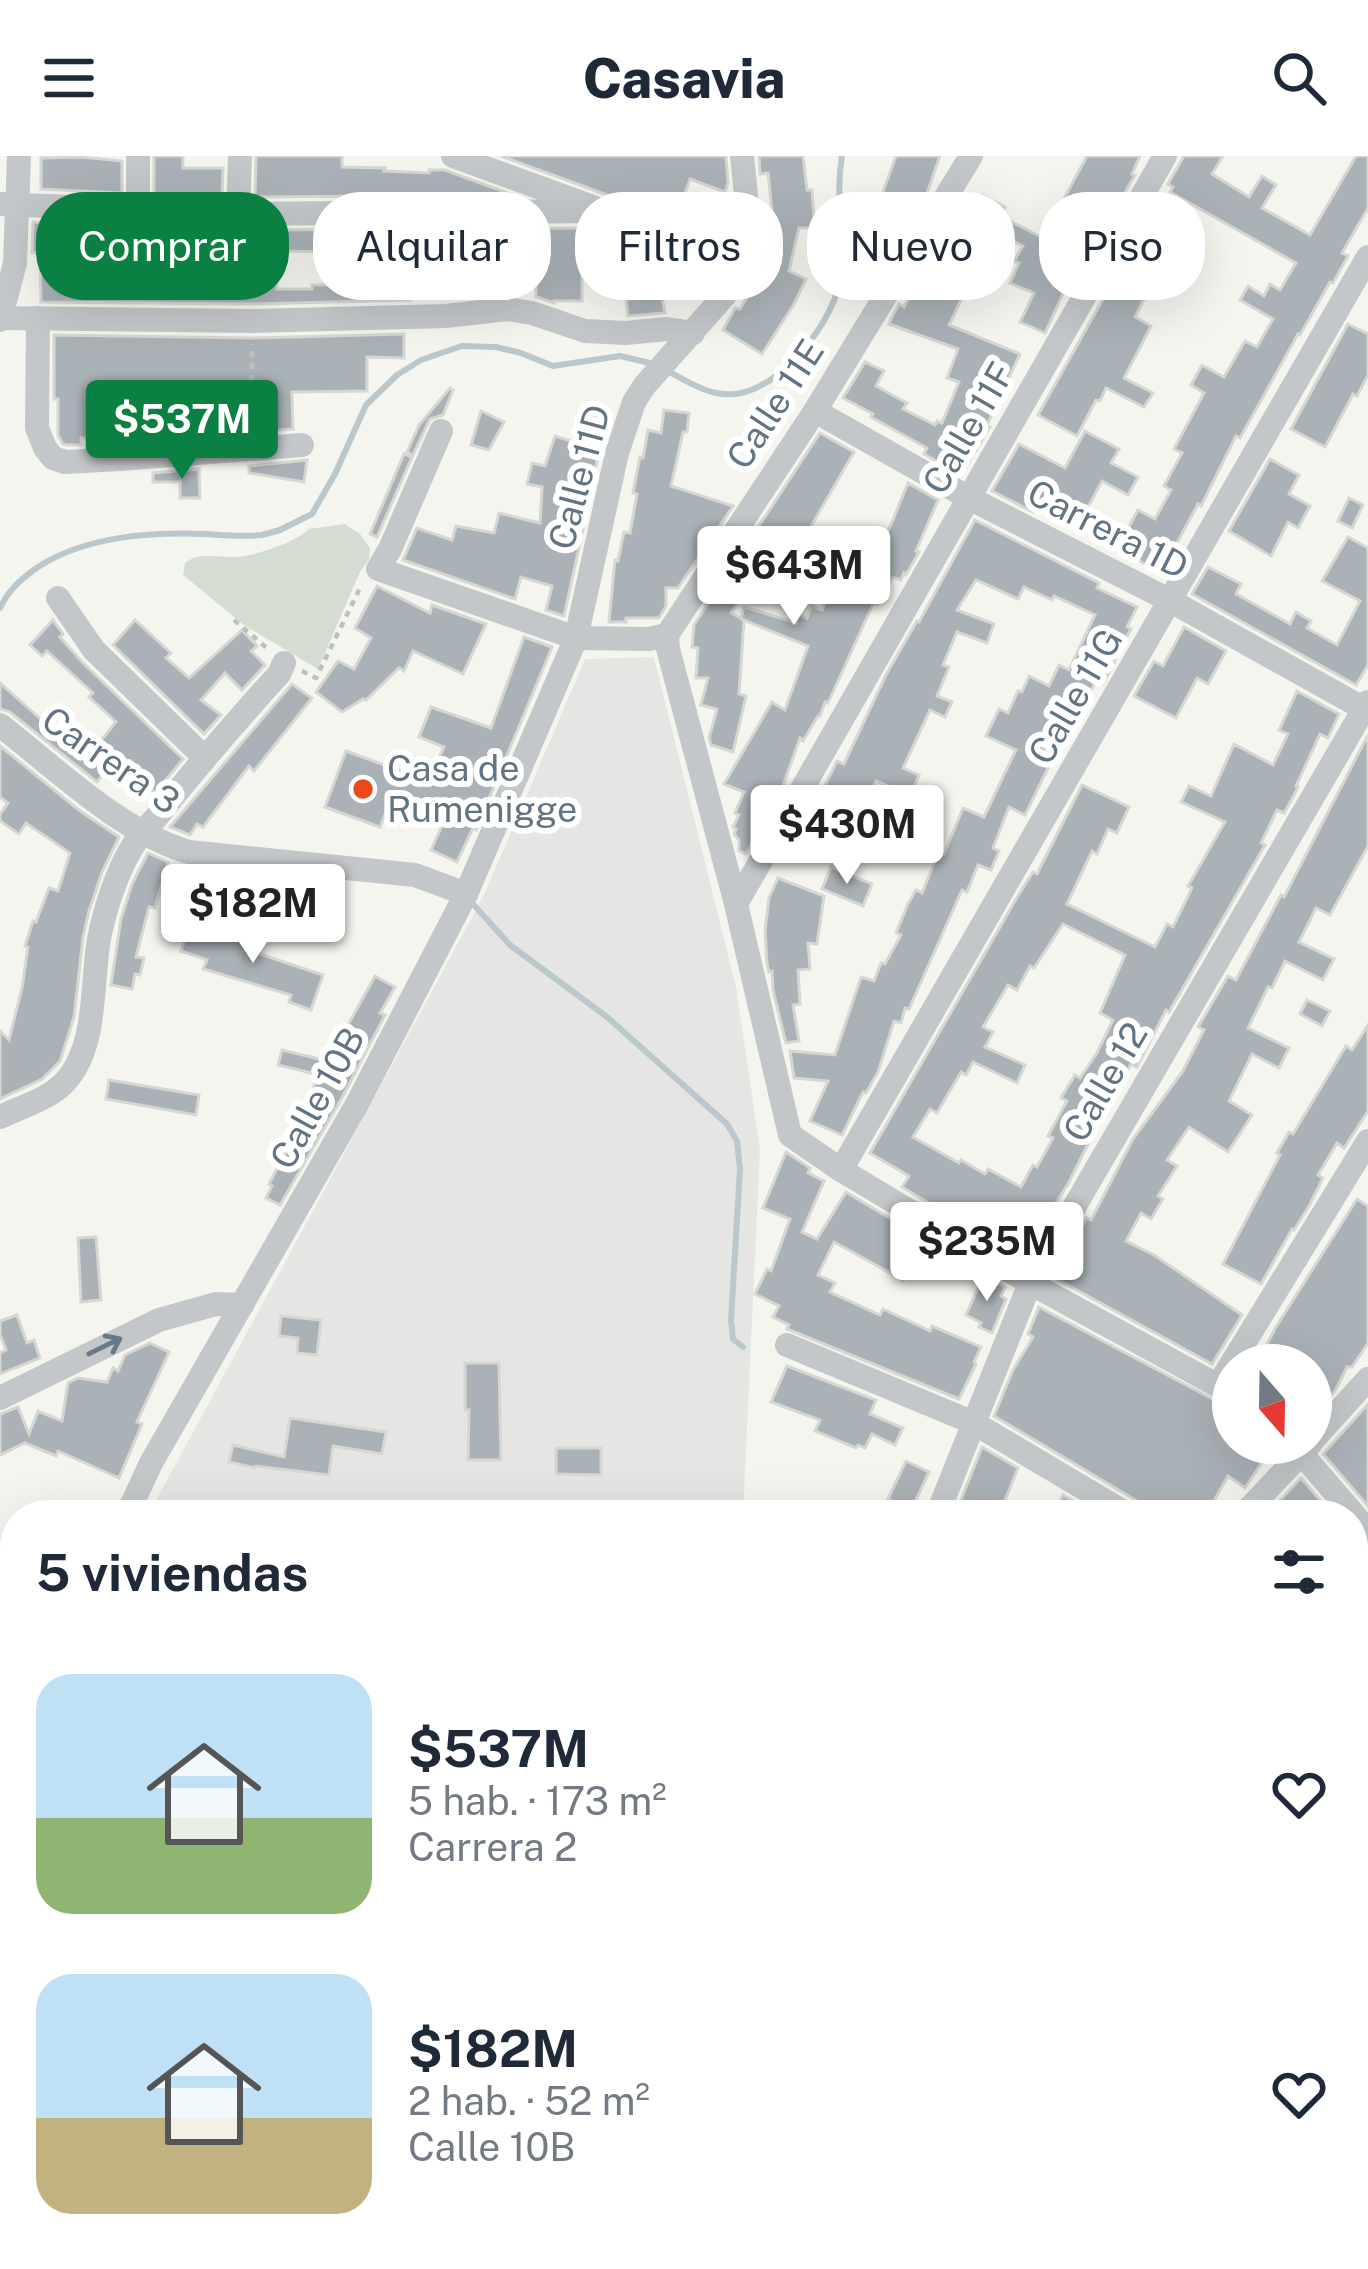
<!DOCTYPE html>
<html lang="es">
<head>
<meta charset="utf-8">
<style>
  :root { --surface:#fff; --page:#f6f6f7; --text:#1f2937; --muted:#747a83; --accent:#0b8043 }
  body { margin:0; font-family:"Public Sans",sans-serif; background:var(--page); color:var(--text); height:100vh; display:flex; flex-direction:column; font-size:45px; white-space:nowrap }
  * { box-sizing:border-box; margin:0 }
  p { font-size:39px; color:var(--muted) }
  .icon { flex:none; width:66px; height:66px; fill:none; stroke:currentColor; stroke-width:2; stroke-linecap:round; stroke-linejoin:round }
  .map { position:relative; flex:1; overflow:hidden }
  .drawer { position:absolute; left:0px; top:1344px; width:1368px; height:771px; display:flex; flex-direction:column; background:var(--surface); border-radius:48px 48px 0 0; box-shadow:0 12px 48px #0002 }
  .drawer>* { flex:none }
  .top-card { position:absolute; left:36px; top:36px; width:1296px; height:108px; display:flex; gap:24px }
  .needle { width:78px; rotate:160deg }
  .buttons { position:absolute; left:1212px; top:1188px; display:grid; gap:24px }
  .buttons a { display:grid; place-items:center; width:120px; height:120px; border-radius:50%; background:var(--surface); box-shadow:0 12px 48px #0002; font-size:60px }
  .price { position:absolute; translate:-50% -102px; padding:0 27px; border-radius:12px; background:#fff; color:#222; font-size:39px; line-height:78px; filter:drop-shadow(0 3px 6px #0008) }
  .price::after { content:''; position:absolute; left:50%; top:72px; width:36px; height:27px; margin-left:-18px; background:inherit; clip-path:polygon(0 0,100% 0,50% 100%) }
  .price.active { background:var(--accent); color:#fff }
  ul { padding:0; list-style:none }
  li { display:flex; align-items:center; gap:36px; height:300px; padding:0 36px }
  li span { display:grid; place-items:center; flex:none; width:336px; height:240px; border-radius:36px; color:#555 }
  li>.icon { margin-inline-start:auto }
  span .icon { width:144px; height:144px; fill:#fffc; stroke-width:1 }
  li b { font-size:51px }
  h2 { display:flex; justify-content:space-between; align-items:center; height:144px; padding:0 36px; font-size:51px }
  .pill { padding:0 42px; border-radius:48px; background:var(--surface); box-shadow:0 12px 48px #0002; font-size:42px; line-height:108px }
  .pill.active { background:var(--accent); color:#fff }
  header { display:flex; justify-content:space-between; align-items:center; height:156px; padding:0 36px; background:var(--surface); font-size:54px; font-weight:800 }
  .map>svg:first-child { display:block }
</style>
</head>
<body>
<header><svg class="icon" aria-label="menu" viewBox="0 0 24 24"><path d="M4 6h16M4 12h16M4 18h16"/></svg>Casavia<svg class="icon" aria-label="search" viewBox="0 0 24 24"><circle cx="10" cy="10" r="6"/><path d="M15 15l6 6"/></svg></header>
<div class="map">
<svg width="1368" height="2113" viewBox="0 0 1368 2113">
  <rect width="100%" height="100%" fill="#f5f5f0"/>
  <path fill="#e5e6e4" d="M654 501 736 831 760 993 743 1359H148L484 739 585 503Z"/>
  <g fill="#d5dcd1">
    <path d="M345 368 360 378 370 392 369 403 360 416 318 513 244 469 183 419 185 407C202 395 215 402 234 401 253 401 297 386 309 373Z"/>
    <path d="M21 2100H314L308 2113H17Z"/>
  </g>
  <g fill="none" stroke-linecap="round" stroke-linejoin="round">
    <g stroke="#bac7cb" stroke-width="6">
      <path d="M666 214C686 225 710 241 735 238 782 233 835 164 841 120 847 79 834 44 842 0"/>
      <path d="M0 452C9 433 21 423 38 411 86 380 150 376 205 378 224 379 242 381 262 379L280 374 312 358 335 318 366 249 397 219 421 204 462 190 496 191 521 197 553 210 620 200 654 208"/>
      <path d="M472 747 510 789 607 861 727 968 737 985 740 1013 731 1164 733 1183 743 1191"/>
    </g>
  </g>
  <g fill="#aab2b7" stroke="#d6d6d3" stroke-width="3" fill-rule="evenodd">
    <path d="M154 0H183V12H223L222 41 154 38Z"/>
    <path d="M256 0H342V11L385 12 384 15 429 17V14H445L513 39 255 41Z"/>
    <path d="M501 0H726L728 27 725 36 690 23 674 67 610 40Z"/>
    <path d="M759 0H803L807 34H812L815 72H799L789 115 806 123 794 148 762 198 723 174 735 152 740 153 750 136 768 96 774 73 768 17 760 18Z"/>
    <path d="M896 0H940L924 45 901 82 870 72Z"/>
    <path d="M1087 0H1140L1132 18 1135 19 1076 120 1072 118 1045 177 1020 166 1034 137 1010 127 1019 107 1014 105 1023 90 1003 80 989 78 975 106 970 103 954 133 964 138 949 169 1020 198 987 269 990 271 966 311 958 307 954 315 924 298 927 292 871 261 873 258 843 242 865 206 884 215 876 230 907 247 903 253 935 269 937 265 942 267 959 226 947 222 958 193 889 168 891 163 899 148 904 151 936 88 965 41 977 47 982 39 1005 51 1000 60 1043 82Z"/>
    <path d="M1184 0H1223L1212 18 1249 41 1262 20 1276 29 1262 52 1310 79 1356 0H1368V52L1342 97 1348 100 1333 127 1330 126 1300 179 1298 178 1240 282 1236 280 1201 350 1198 348 1166 407 1158 403 1153 412 1117 393 1138 354 1155 363 1171 334 1164 330 1182 297 1174 293 1204 237 1191 229 1202 209 1224 221 1245 185 1257 191 1273 163 1240 144 1248 130 1264 140 1270 128 1280 134 1296 107 1170 36 1173 31 1168 28Z"/>
    <path d="M81 1 122 5V37L41 33V2Z"/>
    <path d="M1160 63 1181 76 1167 106 1172 108 1163 128 1154 124 1135 161 1151 170 1124 222 1153 237 1144 251 1106 232 1100 245 1096 244 1077 280 1038 259 1116 120 1123 123 1137 92 1145 96Z"/>
    <path d="M33 66 237 74 599 72 598 105 582 107V145H554V147L536 141V107H473V122L410 123V144L252 148 41 146 40 97H32ZM276 95 330 96V129H312V133H277Z"/>
    <path d="M637 87 672 100 682 96 687 88 714 89V107H655L665 157 628 160 622 106 615 107 612 91Z"/>
    <path d="M1348 168 1368 178V219L1357 240 1353 238 1325 291 1291 273Z"/>
    <path d="M404 178V202L367 201V235L292 236 293 273 268 275 266 233 230 235V278L126 286H113V282H81V289H67L63 288 58 279V243H54V179L252 182Z"/>
    <path d="M450 232 453 234 443 259 430 263 413 299 407 296 419 269Z"/>
    <path d="M664 254 689 257 687 276H683L671 330 733 350 678 432H666V450L659 462H626V466H609L615 404 618 405 624 376 630 377 637 338 633 337 640 301 643 302 648 274 661 277Z"/>
    <path d="M481 255 504 266 489 294 471 289Z"/>
    <path d="M584 255 605 257 598 302 587 340 590 341 564 460 546 454 552 430 521 421 515 443 403 404 417 372 452 384 456 370 494 377 499 357 540 367 542 331 527 328 532 307 545 310 555 280 574 286 575 275H582Z"/>
    <path d="M1085 275 1119 293 1111 307 1138 321 1128 339 1102 325 1077 371 1037 350 1033 356 992 335 1019 288 1065 312Z"/>
    <path d="M820 277 854 296 795 398 802 400 796 418 769 410 764 419 757 415 731 457 741 462 744 451 796 467 799 459 807 462 812 450 822 454 829 437 851 446 871 411 857 406 869 377 885 383 908 327 938 344 916 395 919 396 906 419 904 417 901 424 893 421 877 448 874 446 828 547 825 546 820 560H818L803 585 800 582 780 638 746 698 739 695V684L734 678 736 673 733 671 739 659 735 657 744 636 724 628 772 546 785 554 808 490 741 463 744 464 739 538 746 540 733 596 711 589 709 582 717 553 701 549 708 522H696L698 492 692 491 694 469Z"/>
    <path d="M404 298 412 301 377 381 370 378Z"/>
    <path d="M1270 303 1299 319 1289 338 1310 350 1298 372 1288 366 1271 400 1229 375Z"/>
    <path d="M307 304 304 326 249 317V310Z"/>
    <path d="M199 313 200 342H180V326H153V317Z"/>
    <path d="M1349 342 1363 349 1352 372 1338 365Z"/>
    <path d="M975 364 1099 427 1097 432 1137 451 1127 471 1131 473 1103 528 1096 525 1083 551 1075 548 1063 574 1055 570 1039 604 1050 608 1025 659 1009 651 993 692 999 695 991 714 978 709 967 736 962 734 909 853 905 852 901 867 894 865 878 916 866 937 863 936 842 979 810 965 828 925 794 922 790 895 835 899 861 821 874 825 881 807 885 808 901 779 896 777 908 748 916 734 922 737 939 695 944 698 963 652 984 661 1002 623 1016 594 986 580 999 553 1008 557 1018 535 1022 536 1029 520 1049 530 1059 509 1069 514 1095 459 1054 440 1052 444 1024 431 1018 443 976 424 957 454 994 468 987 487 957 476 943 509 949 511 937 540 952 546 945 561 930 554 903 612 919 619 911 640 876 625 869 640 864 638 847 677 809 662 837 605 844 608 886 519 917 465 919 466Z"/>
    <path d="M1348 381 1368 392V509L1356 529 1192 438 1208 411 1241 428 1236 438 1290 468 1296 456 1311 465 1307 472 1337 489 1360 445 1322 425Z"/>
    <path d="M377 430 430 457 432 449 486 468 463 518 413 495 404 515 399 512 366 544 363 543 342 556 316 536 338 505 354 513 371 482 355 472Z"/>
    <path d="M53 464 63 478 60 481 82 506 183 603 155 637 117 601 97 626 10 556 0 553V527L61 581 64 576 91 597 116 566 89 541 93 537 47 495 42 500 30 489Z"/>
    <path d="M135 464 171 497 166 502 189 522 242 474 257 490 251 495 265 509 242 534 225 517 201 544 221 559 204 578 113 489Z"/>
    <path d="M1184 471 1226 495 1208 528 1197 522 1176 562 1134 540 1154 505 1163 510Z"/>
    <path d="M524 481 552 491 476 674 473 672 457 706 431 694 441 672 389 648 380 671 325 651 346 595 428 625 444 591 419 581 431 551 491 572Z"/>
    <path d="M292 528 312 542 254 615 249 610 203 671 197 668 190 679 170 671Z"/>
    <path d="M1297 535 1339 558 1328 582 1320 578 1296 630 1298 631 1292 643 1284 657 1277 654 1261 687 1265 689 1169 856 1166 854 1137 911 1131 908 1112 940 1068 1028 1031 1086 1034 1088 1024 1104 902 1031 909 1020 870 997 1019 738 1033 716 1037 718 1082 629 1129 651 1117 677 1108 673 1097 698 1092 695 1067 748 1155 791 1167 768 1173 771 1192 732 1188 730 1225 666 1181 646 1189 630 1211 640 1234 588 1273 609 1288 578 1279 574ZM1063 768 1125 799 1100 857 1113 864 1097 897 1080 922 1075 919 1061 942 1067 945 1048 980 1053 982 1037 1011 1033 1009 1021 1031 988 1013 985 1018 961 1004 959 1007 913 981 930 953 937 957 961 916 966 919 973 906 1017 927 1025 909 985 891 993 876 983 871 1008 829 1017 834 1030 810 1034 812Z"/>
    <path d="M1368 579V690L1330 759 1316 752 1299 786 1334 803 1323 824 1285 805 1272 832 1268 831 1248 872 1289 892 1279 912 1252 898 1229 945 1252 959 1228 996 1189 971 1167 1004 1177 1010 1158 1040 1163 1043 1151 1063 1141 1057 1126 1085 1154 1099 1242 1159 1212 1208 1053 1121 1087 1062 1091 1064 1133 983 1183 915 1204 874 1198 871 1228 820 1236 824 1281 739 1284 741Z"/>
    <path d="M0 590 80 655 119 681 102 716 89 755 83 781 74 861 60 905 42 923 0 943V875L9 884 22 832 28 791 25 790 33 765 36 766 49 732 58 735 70 697 26 667 19 678 0 665V658L8 647 0 641Z"/>
    <path d="M148 697 168 706 155 752 149 751 136 801 144 802 140 819 135 818 132 833 111 829 121 763 132 728Z"/>
    <path d="M831 711 872 728 863 750 822 733Z"/>
    <path d="M778 722 824 740 817 788 808 787 810 813 798 814 800 848 793 849 799 885 786 887 773 834 772 815 769 816 767 808 765 775 769 742Z"/>
    <path d="M188 773 214 781 217 773 261 788 257 797 323 819 311 854 289 846 291 839 203 813 207 804 181 795Z"/>
    <path d="M375 820 395 831 380 857 385 859 343 940 280 1049 266 1042 272 1030 269 1028 305 960 300 957 320 919 278 909 282 894 328 905Z"/>
    <path d="M1307 844 1330 855 1322 870 1300 858Z"/>
    <path d="M1368 869V955L1344 992 1337 987 1318 1019 1323 1022 1309 1050 1294 1074 1292 1073 1261 1128 1223 1108 1280 999 1277 997 1289 976 1293 978 1346 890 1352 894Z"/>
    <path d="M109 924 199 939 196 959 106 943Z"/>
    <path d="M786 996 810 1012 808 1017 824 1025 802 1076 817 1083 846 1036 926 1084 903 1124 834 1086 818 1119 835 1127 830 1136 880 1159 883 1153 930 1175 932 1170 981 1191 974 1206 976 1208 959 1243 787 1173 789 1169 773 1161 779 1150 755 1138 767 1113 771 1115 790 1063 763 1052Z"/>
    <path d="M1357 1043 1368 1050V1187L1352 1211H1347L1335 1235 1311 1261V1209H1264L1267 1202 1261 1200 1276 1171Z"/>
    <path d="M96 1081 101 1144 81 1146 78 1082Z"/>
    <path d="M983 1121 1005 1131 1001 1140 1006 1143 992 1177 979 1171 981 1167 966 1159Z"/>
    <path d="M1039 1151 1233 1254V1287H1275L1245 1332 1228 1320 1206 1359H1156L1144 1352 1137 1345 994 1260 1013 1214 1033 1181 1028 1178Z"/>
    <path d="M17 1159 27 1187 34 1184 40 1202 0 1218V1197L6 1194 0 1178V1165Z"/>
    <path d="M281 1160 321 1164 317 1199 297 1197 298 1182 279 1180Z"/>
    <path d="M150 1187 169 1196 137 1266 142 1268 119 1322 58 1295 56 1300 25 1287 0 1299V1258L18 1251 29 1278 38 1255 62 1265 68 1227 78 1222 107 1226 113 1212 118 1215 125 1199Z"/>
    <path d="M465 1207H499L501 1304H468L469 1254H465Z"/>
    <path d="M787 1210 876 1244 870 1258 903 1272 895 1289 872 1278 865 1292 858 1289 856 1292 815 1275 820 1264 771 1246Z"/>
    <path d="M1368 1248V1350L1323 1298Z"/>
    <path d="M290 1262 386 1276 382 1298 333 1290 329 1319 256 1310 255 1312 229 1306 233 1289 284 1301Z"/>
    <path d="M982 1291 1018 1312 1005 1344 1040 1359H955Z"/>
    <path d="M556 1292H601V1319L556 1318Z"/>
    <path d="M906 1305 929 1316 909 1359H886L892 1345 888 1343Z"/>
    <path d="M1301 1322 1333 1359H1266Z"/>
    <path d="M1063 1339 1095 1358 1094 1359H1052Z"/>
    <path d="M1368 2091V2111L1314 2113 1344 2100H1353V2097Z"/>
  </g>
  <g fill="none" stroke-linecap="round" stroke-linejoin="round">
    <g stroke="#bdbfc1" stroke-width="4.5" stroke-dasharray="6 6" stroke-linecap="butt">
      <path d="M251 273 252 188"/>
      <path d="M234 464 268 493"/>
      <path d="M302 515 316 522 362 428"/>
      <path d="M1353 1764 1368 1759"/>
      <path d="M1353 1870 1368 1865"/>
      <path d="M1353 2051 1368 2090"/>
      <path d="M1261 2100 1266 2113"/>
      <path d="M17 2113 21 2100"/>
      <path d="M162 2113 166 2100"/>
      <path d="M311 2113 317 2100"/>
    </g>
    <g stroke="#c4c7ca" stroke-width="24">
      <path d="M453 0 604 55 671 84"/>
      <path d="M1165 0 736 748 790 979 841 1014 1030 1127 1233 1238"/>
      <path d="M0 48 238 58 604 55"/>
      <path d="M138 56V0"/>
      <path d="M238 58 240 0"/>
      <path d="M0 162 252 165 446 160 507 153 532 157 585 175 626 177 667 173 693 177"/>
      <path d="M38 162 37 272 45 292 53 302 65 306 120 303 302 289"/>
      <path d="M0 164 15 107 19 0"/>
      <path d="M815 255 969 342 1171 445 1368 555"/>
      <path d="M441 275 390 393 378 413 576 482 649 483 667 479"/>
      <path d="M58 442 94 494 204 601"/>
      <path d="M0 569C55 612 122 677 189 696L415 719 466 738"/>
      <path d="M736 748 668 493 667 479 815 255 971 0"/>
      <path d="M0 961C21 951 49 943 65 926 98 890 91 828 99 783 105 752 117 715 134 688 142 675 155 664 164 652 201 606 239 562 279 518L284 507"/>
      <path d="M841 1014 1368 101"/>
      <path d="M787 1189 974 1267 1129 1359"/>
      <path d="M1219 1228 1368 985"/>
      <path d="M0 1242 159 1164 216 1148 242 1149"/>
      <path d="M1311 1286 1368 1223"/>
      <path d="M1301 1297 1368 1375"/>
      <path d="M127 1359 151 1307 357 948 466 738 576 482 617 297 634 246 645 229 725 139 738 118 747 96 749 68 742 0"/>
      <path d="M937 1359 1030 1127 1368 546"/>
      <path d="M1243 1359 1311 1287"/>
      <path d="M1353 1586 1360 1596"/>
      <path d="M0 1631 15 1600"/>
      <path d="M0 1742H15"/>
      <path d="M0 1866H15"/>
      <path d="M0 1982H15"/>
      <path d="M635 2100 653 2113"/>
      <path d="M871 2100 888 2113"/>
      <path d="M1099 2100 1116 2113"/>
      <path d="M442 2113 454 2100"/>
      <path d="M603 2113 612 2100"/>
    </g>
  </g>
  <defs><path id="oneway-shaft" d="M-6 0H5M1.5-3L5.5 0L1.5 3" fill="none" stroke-width="1.6" stroke-linecap="round" stroke-linejoin="round" transform="scale(3)"/></defs>
  <use stroke="#677887" href="#oneway-shaft" transform="translate(105 1190) rotate(-26)"/>
  <circle fill="#ec4819" stroke="#fff" stroke-width="4.5" cx="363" cy="633" r="12"/>
  <g text-anchor="middle" dominant-baseline="central" stroke-width="12" stroke-linejoin="round" paint-order="stroke">
    <g font-size="36" fill="#627483" stroke="#fff">
      <text transform="translate(775 248) rotate(-57)">Calle 11E</text>
      <text transform="translate(968 272) rotate(-60)">Calle 11F</text>
      <text transform="translate(579 321) rotate(-75)">Calle 11D</text>
      <text transform="translate(1108 373) rotate(27)">Carrera 1D</text>
      <text transform="translate(1075 540) rotate(-60)">Calle 11G</text>
      <text transform="translate(111 604) rotate(35)">Carrera 3</text>
      <text transform="translate(1105 926) rotate(-60)">Calle 12</text>
      <text transform="translate(317 942) rotate(-61)">Calle 10B</text>
    </g>
    <g font-size="36" fill="#627483" stroke="#fff" text-anchor="start">
      <text x="387" y="612">Casa de<tspan x="387" dy="41">Rumenigge</tspan></text>
    </g>
  </g>
</svg>
<div class="buttons">
<a><svg class="needle" viewBox="-14 -14 28 28"><path d="M0-13l5 13h-10z" fill="#e53935"/><path d="M0 13l5-13h-10z" fill="#747a83"/></svg></a>
</div>
<b class="price active" style="left:182px;top:326px">$537M</b>
<b class="price" style="left:794px;top:472px">$643M</b>
<b class="price" style="left:847px;top:731px">$430M</b>
<b class="price" style="left:253px;top:810px">$182M</b>
<b class="price" style="left:987px;top:1148px">$235M</b>
<div class="top-card">
<a class="pill active">Comprar</a>
<a class="pill">Alquilar</a>
<a class="pill">Filtros</a>
<a class="pill">Nuevo</a>
<a class="pill">Piso</a>
</div>
<section class="drawer">
<h2>5 viviendas<svg class="icon" aria-label="filters" viewBox="0 0 24 24"><path d="M4 7h16M4 17h16"/><circle cx="9" cy="7" r="2"/><circle cx="15" cy="17" r="2"/></svg></h2>
<ul>
<li><span style="background:linear-gradient(#bfe0f5 60%,#8fb573 0)"><svg class="icon" aria-label="home" viewBox="0 0 24 24"><path d="M3 11l9-7 9 7M6 9v11h12V9"/></svg></span><div><b>$537M</b><p>5 hab. · 173 m²</p><p>Carrera 2</p></div><svg class="icon" aria-label="heart" viewBox="0 0 24 24"><path d="M12 20l-8-8c-3-5 5-10 8-4 3-6 11-1 8 4z"/></svg></li>
<li><span style="background:linear-gradient(#bfe0f5 60%,#c2b280 0)"><svg class="icon" aria-label="home" viewBox="0 0 24 24"><path d="M3 11l9-7 9 7M6 9v11h12V9"/></svg></span><div><b>$182M</b><p>2 hab. · 52 m²</p><p>Calle 10B</p></div><svg class="icon" aria-label="heart" viewBox="0 0 24 24"><path d="M12 20l-8-8c-3-5 5-10 8-4 3-6 11-1 8 4z"/></svg></li>
</ul>
</section>
</div>
</body>
</html>
